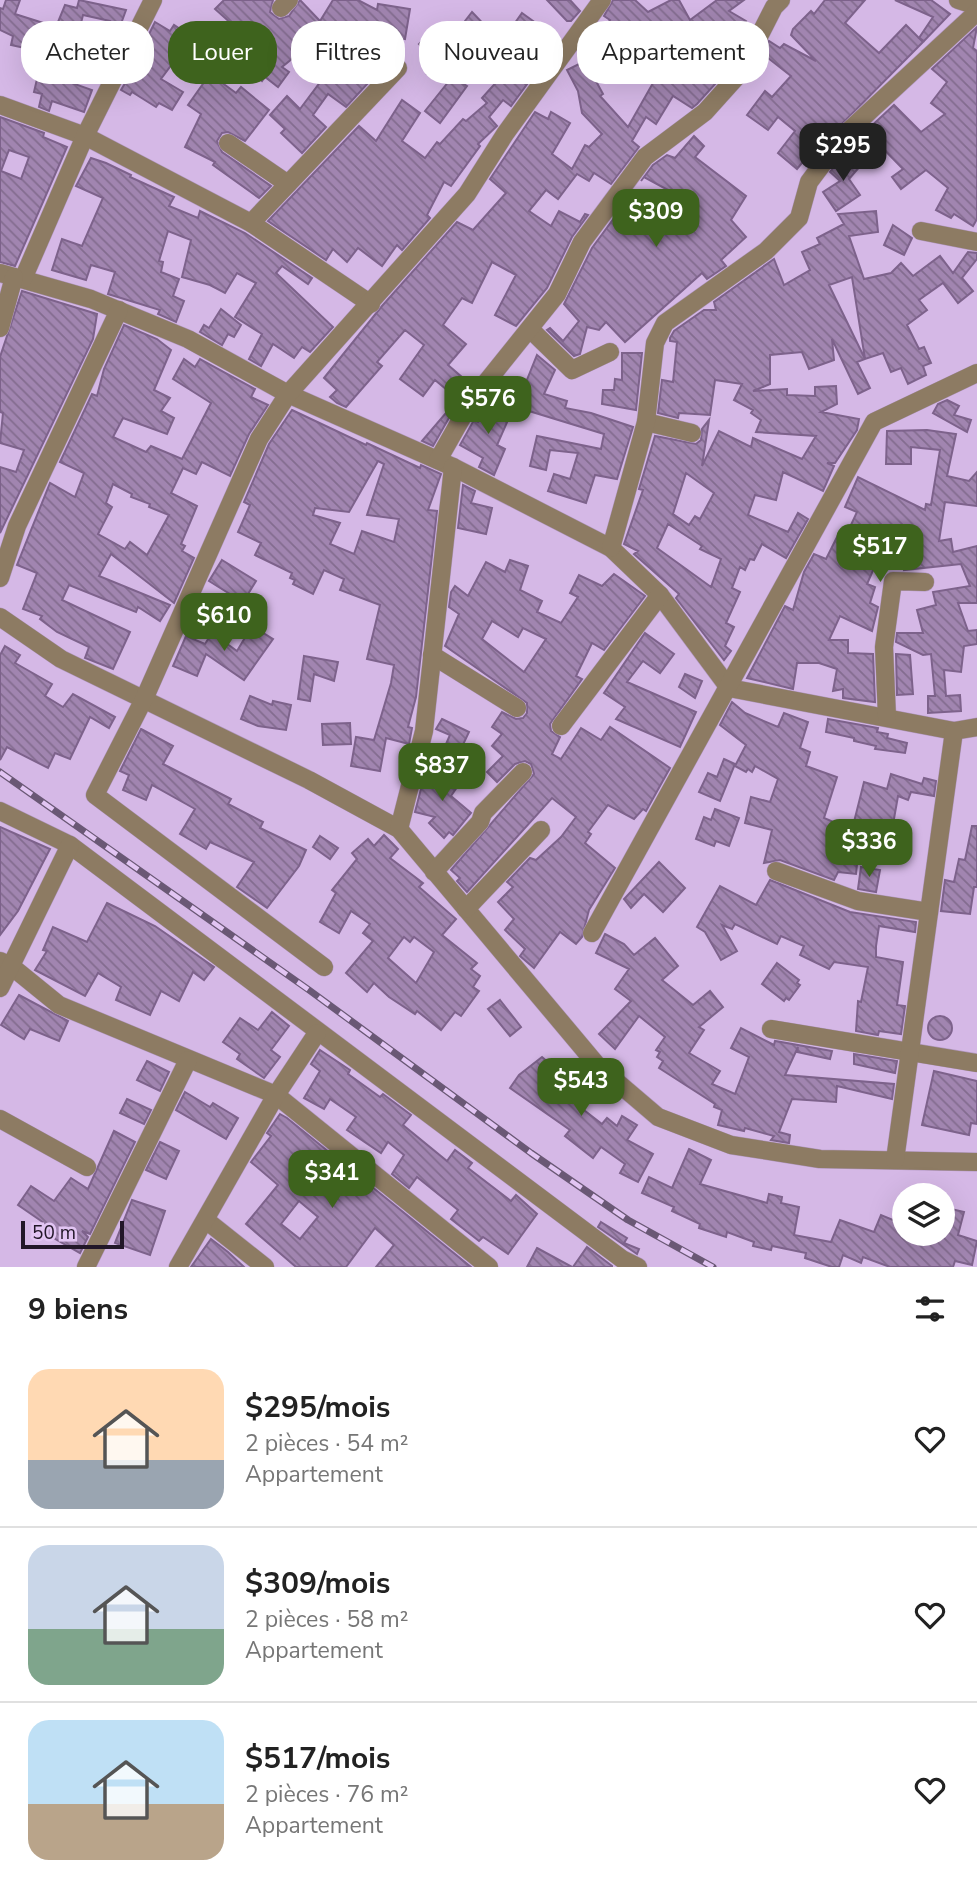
<!DOCTYPE html>
<html lang="fr">
<head>
<meta charset="utf-8">
<style>
  :root { --surface:#fff; --page:#f6f6f6; --text:#222; --muted:#767676; --line:#e0e0e0; --accent:#3e631d }
  body { margin:0; font-family:"Nunito Sans",sans-serif; background:var(--page); color:var(--text); height:100vh; display:flex; flex-direction:column; font-size:26px; white-space:nowrap }
  * { box-sizing:border-box; margin:0 }
  p { font-size:23px; color:var(--muted) }
  .icon { flex:none; width:38px; height:38px; fill:none; stroke:currentColor; stroke-width:2; stroke-linecap:round; stroke-linejoin:round }
  .map { position:relative; height:1267px; overflow:hidden }
  .side { display:flex; flex-direction:column; background:var(--surface); flex:1 }
  .side>* { flex:none }
  .banner { position:absolute; left:21px; top:21px; width:936px; height:63px; display:flex; gap:14px }
  .controls { position:absolute; left:892px; top:1183px; display:grid; gap:14px }
  .controls a { display:grid; place-items:center; width:63px; height:63px; border-radius:50%; background:var(--surface); box-shadow:0 7px 28px #0002; font-size:35px }
  .scale { position:absolute; left:21px; bottom:18px; width:103px; box-sizing:border-box; padding-left:7px; border:4px solid #221728; border-top:0; font-size:19px; line-height:24px; white-space:nowrap; color:#221728; -webkit-text-stroke:5px #e2c5f3; paint-order:stroke }
  .price { position:absolute; translate:-50% -60px; padding:0 16px; border-radius:14px; background:var(--accent); color:#fff; font-size:23px; line-height:46px; filter:drop-shadow(0 2px 4px #0008) }
  .price::after { content:''; position:absolute; left:50%; top:42px; width:21px; height:16px; margin-left:-10px; background:inherit; clip-path:polygon(0 0,100% 0,50% 100%) }
  .price.selected { background:#222; color:#fff }
  ul { padding:0; list-style:none }
  li { display:flex; align-items:center; gap:21px; height:175px; padding:0 28px }
  li+li { border-top:2px solid var(--line) }
  li span { display:grid; place-items:center; flex:none; width:196px; height:140px; border-radius:21px; color:#555 }
  li>.icon { margin-inline-start:auto }
  span .icon { width:84px; height:84px; fill:#fffc; stroke-width:1 }
  li b { font-size:30px }
  h2 { display:flex; justify-content:space-between; align-items:center; height:84px; padding:0 28px; font-size:30px }
  .tag { padding:0 24px; border-radius:28px; background:var(--surface); box-shadow:0 7px 28px #0002; font-size:24px; line-height:63px }
  .tag.selected { background:var(--accent); color:#fff }
  .map>svg:first-child { display:block }
</style>
</head>
<body>
<div class="map">
<svg width="977" height="1267" viewBox="0 0 977 1267">
  <defs>
    <pattern id="building-back-hatch" width="6" height="6" patternUnits="userSpaceOnUse" patternTransform="scale(1.75)"><rect width="6" height="6" fill="#a185b0"/><path d="M-1 5l2 2M0 0l6 6M5-1l2 2" fill="none" stroke="#836c8f"/></pattern>
  </defs>
  <rect width="100%" height="100%" fill="#d5b8e6"/>
  <g fill="url(#building-back-hatch)" stroke="#7d628b" stroke-width="2" fill-rule="evenodd">
    <path d="M6 0H20L15 14 56 27 65 5 77 8 79 0 126 10 111 51 100 47 110 21 83 15 76 43 103 52 98 69 73 61 66 81 92 90 84 112 52 101 49 111 39 107 42 94 34 92 40 66 30 63 34 50 11 45 13 36 0 30V8L3 9Z"/>
    <path d="M224 0H273L270 12 279 19 289 16 300 0 320 21 333 0H358L377 10 378 4 410 9 405 39 371 33 366 53 331 44 319 37 282 67 289 72 278 87 265 77 262 81 227 53 243 34 215 9Z"/>
    <path d="M547 0H570L580 11 571 21H567Z"/>
    <path d="M613 0H635L648 12 671 0H679L690 20 717 0H744L729 11 746 21 742 27 747 30 727 71 697 104 692 108 673 96 656 124 646 117 632 141 639 147 611 184 594 173 589 181 577 174 558 199 546 190 529 211 551 226 559 211 580 222 585 214 588 215 572 237 547 288 516 326 495 315 516 275 492 262 472 303 462 298 443 325 466 344 448 365 470 384 459 400 435 380 423 396 400 379 424 345 405 330 377 362 382 366 346 407 337 403 330 397 337 390 324 378 382 306 457 222 473 230 506 193 490 179 535 112 548 119 551 112 570 123 552 154 572 169 585 145 589 147 602 134 582 113 578 91 567 70 585 61 603 94 600 96 628 127 653 83 630 68 634 62 598 38 610 20 604 16Z"/>
    <path d="M825 0H865L845 23 879 53 906 25 923 42 827 139 824 136 797 169 778 153 795 131 778 117 768 130 747 115 765 91 772 97 791 76 763 54 769 41 780 48 784 44 816 61 791 35 793 29 811 11 814 14Z"/>
    <path d="M895 0H931L950 14 924 41 919 38 933 17Z"/>
    <path d="M472 12 533 76 511 106 503 100 489 117 497 126 478 144 480 146 451 186 444 182 427 215 430 218 402 250 397 245 382 266 358 248 347 262 333 249 326 260 268 221 359 126 376 141 402 100 420 113 402 141 425 158 437 142 440 144 463 119 466 121 487 103 482 98 501 77 472 54 485 37 465 21Z"/>
    <path d="M522 13 551 34 539 51 510 30Z"/>
    <path d="M155 22 170 31 174 25 192 37 161 79 183 92 172 110 159 103 156 107 132 92 130 95 121 90 150 42 146 40Z"/>
    <path d="M977 27 973 48 977 51V219L973 226 954 214 951 218 936 210 948 188 926 170 901 189 892 177 903 169 866 131 894 105 921 132 945 114 931 103 947 82 932 69Z"/>
    <path d="M433 31 441 39 470 49 459 81 467 86 440 123 425 111 449 81 427 74 432 58 419 44Z"/>
    <path d="M362 54 382 68 346 107 328 94 313 115 326 127 302 153 281 133 285 129 270 115 287 96 300 109 330 69 344 80Z"/>
    <path d="M210 74 236 93 241 87 269 110 245 141 228 132 222 133 217 141 222 152 271 186 259 198 213 165 215 162 185 147 201 114 188 105Z"/>
    <path d="M0 117 44 133 43 137 67 147 15 266 0 262ZM9 150 29 157 21 179 1 171Z"/>
    <path d="M694 136 704 146 695 157 746 196 731 220 746 237 721 260 726 266 707 279 702 273 625 342 606 322 599 330 587 327 580 354 574 356 547 330 550 328 563 341 579 321 564 304 592 248 620 210 636 197 652 218 668 190 644 177 641 181 653 165 667 155 675 158Z"/>
    <path d="M846 152 861 165 849 179 860 195 836 211 823 192 840 181 830 172Z"/>
    <path d="M91 158 106 163 131 175 130 177 174 197 169 206 198 218 200 211 245 233 312 278 308 284 282 266 276 273 333 327 310 352 302 347 294 358 273 344 261 366 249 359 262 334 235 317 256 283 237 273 225 293 210 285 182 277 191 240 168 231 159 261 163 262 161 272 179 279 173 296 184 301 176 322 158 314 160 310 108 294 115 272 91 265 86 280 52 270 62 239 82 246 103 198 76 186Z"/>
    <path d="M876 211 878 232 849 236 864 279 891 273 901 263 913 276 940 256 953 273 968 252 977 253V259L962 278 973 291 958 303 943 283 919 300 927 310 907 325 919 349 924 347 931 363 923 366 926 375 908 384 901 368 891 372 883 353 865 359 852 277 829 285 865 359 857 362 870 388 858 394 832 339 834 360 809 369 802 352 770 355V384L753 391 787 389V395L815 396V387L836 386 837 404 821 412 859 419 857 430 835 463H827L834 466 823 491 783 472 776 500 755 495 748 515 788 532 798 513 808 519 786 558 762 544 754 560 750 559 745 570 740 567 732 588 740 592 726 623 734 627 725 646 731 651 724 660 676 598 679 594 634 554 638 551 624 544 643 490 639 489 655 436 696 444 701 440 702 429 709 420 702 466 719 431 751 447 753 438 802 459 816 436 756 432 761 420 751 413 753 410 734 400 742 384 715 380 710 415 679 413 678 418 658 413 662 380 673 382 677 342 670 341V338L674 331 704 310H716L714 302 774 259 784 285 810 270 802 252 820 244 817 238 844 224 838 214ZM686 473 714 493 700 519 695 516 689 525 673 514ZM668 524 702 546 700 549 721 559 711 587 657 548Z"/>
    <path d="M893 225 912 238 904 255 884 245Z"/>
    <path d="M22 291 97 314 93 339 0 533V467L16 472 24 450 0 443 3 413 0 412V357Z"/>
    <path d="M221 309 241 325 234 337 228 334 222 345 200 332 204 325 209 328Z"/>
    <path d="M124 325 157 339 171 350 154 390 170 398 161 411 174 418 167 434 123 418 113 437 146 452 151 446 182 459 211 403 173 379 184 359 195 367 200 359 255 389 251 397 268 405 249 434 230 476 202 462 196 474 183 468 171 493 197 506 181 544 185 546 182 551 194 558 174 603 111 554 99 576 170 605 160 621 138 607 136 612 69 585 62 600 130 632 113 669 85 658 89 647 57 632 40 619 42 616 23 609 37 573 17 565 50 483 75 497 84 473 60 462 92 394 97 396 104 369ZM113 484 132 494 131 497 150 504 149 507 169 515 147 555 130 542 125 549 98 534 112 507 106 503Z"/>
    <path d="M622 353H642L636 410 602 404 603 390H614L615 379 622 380Z"/>
    <path d="M537 355 555 370 544 394 567 401 565 408 591 413 633 427 617 479 595 475 586 503 548 491 554 474 570 479 578 453 550 450 546 470 530 466 537 436 601 449 604 434 516 407Z"/>
    <path d="M488 400 512 411 497 445 505 449 494 475 479 467 483 458 460 445 474 420 478 422Z"/>
    <path d="M947 400 959 406 954 415 971 420 967 432 933 413 938 404Z"/>
    <path d="M451 407 454 409 433 446 422 441Z"/>
    <path d="M292 410 366 445 367 443 420 468 421 465 441 474 428 510 437 511 416 697 408 727 412 728 409 744 386 738 380 771 351 766 356 737 374 740 391 683 394 665 367 659 380 605 340 590 344 579 324 570 313 594 293 584 295 580 290 578 292 573 255 555 261 543 238 532 250 505 244 502 269 444ZM378 461 384 464 367 515 399 519 394 542 362 531 354 554 330 544 340 523 313 515 315 508 349 512Z"/>
    <path d="M927 430 956 434 947 476 969 481 977 472V506L945 502 939 541 951 539 953 552 977 546V603H958L968 631 977 630V644L964 646 961 672 944 670 946 696 960 695 961 711 928 713V696H935L931 654 923 655 896 642 897 633H923L917 610 936 605 933 592 970 586 961 564 904 570 905 562 882 550 867 584 875 587 870 603 878 607 872 631 840 616 829 640H848V653L873 654 875 702 843 698V689L833 691 837 669 819 663H797L793 689 747 678 785 606 793 610 804 572 814 554 826 559 838 535 845 538 857 512 845 507 858 477 925 510 926 504 931 505 940 450 911 447V464H886L887 431Z"/>
    <path d="M463 485 475 491 471 503 492 508 486 534 458 528Z"/>
    <path d="M222 560 256 581 243 602 209 581Z"/>
    <path d="M510 560 528 566 520 590 542 601 537 612 561 623 578 597 570 593 579 575 602 586 614 574 645 596 604 650 592 643 576 676 582 679 550 724 551 731 560 737 552 754 561 759 581 728 601 740 610 727 670 768 646 811 643 809 634 819 608 805 588 832 591 834 585 843 615 868 589 910 582 937 576 944 560 932 534 968 520 956 525 949 505 930 514 919 498 902 513 887 507 882 530 858 536 860 561 837 576 817 552 798 467 892 457 881 460 878 451 870 534 774 531 764 525 761 515 764 497 782 487 772 503 756 492 746 502 734 492 727 502 712 516 719 523 718 527 713V703L445 646 459 614 449 607 451 592 455 586 468 596 486 562 505 572ZM492 621 518 637 523 628 546 639 524 672 482 639Z"/>
    <path d="M252 626 273 639 244 680 206 654 197 676 173 666 186 636 205 644 212 633 237 651Z"/>
    <path d="M645 633 674 654 660 673 643 661 627 682 696 712 680 747 616 719 625 707 604 693Z"/>
    <path d="M5 646 20 655 15 663 52 684 45 696 63 707 73 694 115 717 109 728 90 717 70 759 55 753 48 768 7 747 0 760V655Z"/>
    <path d="M896 654 910 655 913 694 897 695Z"/>
    <path d="M304 656 338 662 334 681 314 674 310 701 298 699Z"/>
    <path d="M685 674 702 681 695 698 679 687Z"/>
    <path d="M250 696 272 705 273 701 291 705 286 730 258 726 241 719Z"/>
    <path d="M732 702 745 713 778 727 784 713 808 722 800 748 810 752 806 766 837 777 824 818 852 830 864 782 887 789 891 774 922 784 924 778 936 781 934 796 911 792 908 800 898 796 892 830 872 826V847L859 846 856 874 838 872 834 880 780 860 764 863 772 830 745 823 751 797 770 802 778 779 755 766 752 772 748 769 746 772 735 766 746 745 720 725Z"/>
    <path d="M442 719 469 732 460 751 446 744 450 735 436 729Z"/>
    <path d="M828 719 878 728 877 732 888 734 887 738 907 743 905 753 875 749 876 746 854 741V738L826 732Z"/>
    <path d="M350 723 351 744 323 745 322 724Z"/>
    <path d="M141 729 173 746 163 764 231 799 228 804 263 822 260 828 306 850 299 866 267 908 237 887 254 862 210 842 206 849 180 834 195 809 152 785 146 800 123 790 129 775 120 771Z"/>
    <path d="M724 759 735 764 720 801 699 792 708 773 717 777Z"/>
    <path d="M438 768 449 777 451 773 462 780 451 796 471 813 453 835 449 832 444 838 429 823 435 817 415 812 421 789Z"/>
    <path d="M715 809 739 818 729 846 716 841 714 846 696 839 704 817 711 820Z"/>
    <path d="M972 826H977V887H974L970 914 941 911 945 880 954 882 959 859 965 860Z"/>
    <path d="M0 827 50 849 18 911 0 935Z"/>
    <path d="M384 835 398 849 390 858 423 883 419 887 456 919 442 935 477 963 471 969 480 976 473 987 479 991 461 1016 455 1012 441 1030 417 1011 415 1014 389 997 374 983 367 992 346 973 373 941 363 933 370 924 351 911 339 933 320 922 336 893 332 890 357 859 352 853 368 839 374 846ZM404 937 410 942 414 937 434 952 416 983 388 958Z"/>
    <path d="M320 836 338 848 330 859 313 847Z"/>
    <path d="M659 862 685 888 663 912 644 894 631 908 624 899Z"/>
    <path d="M861 867 880 870 876 892 858 889Z"/>
    <path d="M770 880 850 912 916 922 915 932 879 926 876 946V957L903 962 897 1005 905 1006 901 1034 879 1031 878 1035 856 1031 858 1001 861 1002 868 967 834 962 829 969 800 955 804 946 781 936 777 944 735 924 732 929 722 925 737 951 721 960 705 932 697 927 720 886 756 905Z"/>
    <path d="M107 903 155 926 214 967 204 980 193 972 179 1001 161 991 150 1015 116 1000 121 987 98 973 85 996 35 970 47 951 43 950 53 927 87 942Z"/>
    <path d="M605 934 624 944 634 955 655 938 678 966 662 980 693 1005 710 991 723 1007 699 1027 704 1030 689 1053 720 1071 712 1084 735 1094 749 1057 731 1048 741 1028 774 1045 775 1041 832 1051 830 1059 797 1052 798 1047 785 1075 894 1084 892 1099 837 1086 836 1102 792 1099 779 1132 790 1135 789 1143 771 1140 774 1136 745 1128 744 1131 718 1125 722 1110 714 1107 715 1104 659 1068 663 1061 657 1057 660 1052 656 1050 665 1037 639 1016 615 1049 599 1034 631 1001 615 989 629 969 596 953Z"/>
    <path d="M777 963 799 980 797 983 800 985 789 1000 786 998 784 1001 762 984Z"/>
    <path d="M19 995 68 1021 59 1041 30 1029 24 1039 1 1025Z"/>
    <path d="M500 1000 521 1027 510 1036 488 1009Z"/>
    <path d="M272 1012 289 1026 271 1050 280 1057 264 1078 237 1059 240 1054 223 1042 240 1018 258 1030Z"/>
    <circle cx="940" cy="1028" r="12"/>
    <path d="M320 1050 350 1070 348 1074 380 1097 383 1094 411 1115 403 1125 447 1161 455 1150 472 1163 468 1168 511 1201 516 1195 537 1214 508 1254 483 1237 479 1241 451 1219 458 1210 417 1177 409 1188 392 1174 404 1155 388 1142 381 1153 347 1130 356 1117 330 1099 324 1109 304 1098 320 1071 311 1064Z"/>
    <path d="M854 1054 897 1061 895 1073 854 1064Z"/>
    <path d="M542 1057 569 1080 562 1088 583 1103 580 1107 602 1124 607 1118 617 1126 622 1116 637 1125 627 1140 653 1154 638 1182 620 1173 625 1164 601 1147 593 1158 565 1136 570 1130 510 1088 519 1075Z"/>
    <path d="M147 1061 169 1072 160 1091 137 1080Z"/>
    <path d="M934 1071 977 1081V1124L971 1123 969 1135 922 1125Z"/>
    <path d="M185 1092 210 1107 213 1103 238 1118 226 1139 176 1110Z"/>
    <path d="M127 1099 151 1110 144 1124 120 1113Z"/>
    <path d="M280 1114 287 1118 471 1267H376L394 1245 375 1228 346 1267H296L246 1224 278 1185 251 1162 271 1136 267 1133ZM299 1201 318 1217 300 1239 281 1224Z"/>
    <path d="M114 1131 135 1142 90 1234 82 1231 88 1237 80 1253 43 1232 47 1225 18 1205 31 1186 54 1201 71 1178 88 1189Z"/>
    <path d="M160 1142 179 1151 166 1179 146 1170Z"/>
    <path d="M689 1149 711 1160 700 1184 767 1203 769 1194 782 1197 781 1203 799 1207 794 1235 831 1242 840 1220 874 1232 881 1215 905 1225V1234L943 1236 947 1208 964 1212 958 1235 977 1241 972 1265 955 1261 953 1267H890L863 1257 861 1263 843 1255 839 1267H832L805 1258 806 1253 772 1246 771 1250 753 1246 754 1242 727 1232 726 1237 699 1228 700 1224 672 1211 674 1207 642 1193 649 1177 672 1188Z"/>
    <path d="M132 1200 165 1211 150 1255 115 1243Z"/>
    <path d="M601 1222 627 1238 624 1243 639 1249 637 1254 598 1227Z"/>
    <path d="M211 1239 228 1252 244 1267H191Z"/>
    <path d="M587 1247 612 1266V1267H573Z"/>
    <path d="M537 1248 572 1267H527Z"/>
  </g>
  <g fill="none" stroke-linecap="round" stroke-linejoin="round">
    <defs>
      <g id="minor">
        <path d="M958 0 977 6"/>
        <path d="M281 8 289 0"/>
        <path d="M0 105 85 136 251 223 371 304"/>
        <path d="M228 143 288 184"/>
        <path d="M251 223 398 68"/>
        <path d="M921 231 977 242"/>
        <path d="M0 273 91 299 188 339 288 394 453 467 611 548 660 595 729 688 954 731 977 727"/>
        <path d="M23 279 85 136 153 0"/>
        <path d="M0 328 14 277"/>
        <path d="M530 329 572 370 610 352"/>
        <path d="M646 422 692 433"/>
        <path d="M438 460 472 400 557 294 582 242 645 157 705 112 741 72 774 7 781 0"/>
        <path d="M611 548 646 422 655 343 665 323 766 251 799 218 809 182 845 134 977 12"/>
        <path d="M0 578 17 526 119 310"/>
        <path d="M0 617 61 659 309 780 399 829 597 1065 658 1117 731 1145 820 1159 977 1162"/>
        <path d="M432 655 517 708"/>
        <path d="M887 717 884 647 893 581 925 582"/>
        <path d="M561 726 660 595"/>
        <path d="M0 811 70 845 622 1259 638 1267"/>
        <path d="M399 829 424 731 453 467"/>
        <path d="M776 871 858 901 929 912"/>
        <path d="M434 872 480 822 483 813 523 772"/>
        <path d="M466 909 541 830"/>
        <path d="M592 933 874 422 977 373"/>
        <path d="M0 961 11 966 59 1005 276 1095 489 1267"/>
        <path d="M324 967 95 795 145 697 259 439 288 394 467 194 505 134 602 0"/>
        <path d="M0 988 70 845"/>
        <path d="M771 1029 977 1063"/>
        <path d="M0 1119 87 1167"/>
        <path d="M895 1160 954 731"/>
        <path d="M207 1221 265 1267"/>
        <path d="M86 1267 188 1060"/>
        <path d="M178 1267 276 1095 317 1033"/>
      </g>
    </defs>
    <use href="#minor" stroke="#b198c0" stroke-width="19"/>
    <use href="#minor" stroke="#8d7b63" stroke-width="18"/>
    <defs>
      <path id="rail" d="M0 772 309 990 531 1153 628 1220 713 1267"/>
    </defs>
    <use href="#rail" stroke="#6a5875" stroke-width="7"/>
    <use href="#rail" stroke="#e2c5f3" stroke-width="4.5" stroke-dasharray="13" stroke-linecap="butt"/>
  </g>
</svg>
<div class="controls">
<a><svg class="icon" aria-label="layers" viewBox="0 0 24 24"><path d="M12 4l9 5-9 5-9-5zM3 14l9 5 9-5"/></svg></a>
</div>
<div class="scale">50 m</div>
<b class="price selected" style="left:843px;top:183px">$295</b>
<b class="price" style="left:656px;top:249px">$309</b>
<b class="price" style="left:488px;top:436px">$576</b>
<b class="price" style="left:880px;top:584px">$517</b>
<b class="price" style="left:224px;top:653px">$610</b>
<b class="price" style="left:442px;top:803px">$837</b>
<b class="price" style="left:869px;top:879px">$336</b>
<b class="price" style="left:581px;top:1118px">$543</b>
<b class="price" style="left:332px;top:1210px">$341</b>
<div class="banner">
<a class="tag">Acheter</a>
<a class="tag selected">Louer</a>
<a class="tag">Filtres</a>
<a class="tag">Nouveau</a>
<a class="tag">Appartement</a>
</div>
</div>
<section class="side">
<h2>9 biens<svg class="icon" aria-label="filters" viewBox="0 0 24 24"><path d="M4 7h16M4 17h16"/><circle cx="9" cy="7" r="2"/><circle cx="15" cy="17" r="2"/></svg></h2>
<ul>
<li><span style="background:linear-gradient(#ffd9b3 65%,#9aa5b1 0)"><svg class="icon" aria-label="home" viewBox="0 0 24 24"><path d="M3 11l9-7 9 7M6 9v11h12V9"/></svg></span><div><b>$295/mois</b><p>2 pièces · 54 m²</p><p>Appartement</p></div><svg class="icon" aria-label="heart" viewBox="0 0 24 24"><path d="M12 20l-8-8c-3-5 5-10 8-4 3-6 11-1 8 4z"/></svg></li>
<li><span style="background:linear-gradient(#c9d6e8 60%,#7fa58c 0)"><svg class="icon" aria-label="home" viewBox="0 0 24 24"><path d="M3 11l9-7 9 7M6 9v11h12V9"/></svg></span><div><b>$309/mois</b><p>2 pièces · 58 m²</p><p>Appartement</p></div><svg class="icon" aria-label="heart" viewBox="0 0 24 24"><path d="M12 20l-8-8c-3-5 5-10 8-4 3-6 11-1 8 4z"/></svg></li>
<li><span style="background:linear-gradient(#bfe0f5 60%,#b9a48a 0)"><svg class="icon" aria-label="home" viewBox="0 0 24 24"><path d="M3 11l9-7 9 7M6 9v11h12V9"/></svg></span><div><b>$517/mois</b><p>2 pièces · 76 m²</p><p>Appartement</p></div><svg class="icon" aria-label="heart" viewBox="0 0 24 24"><path d="M12 20l-8-8c-3-5 5-10 8-4 3-6 11-1 8 4z"/></svg></li>
</ul>
</section>
</body>
</html>
